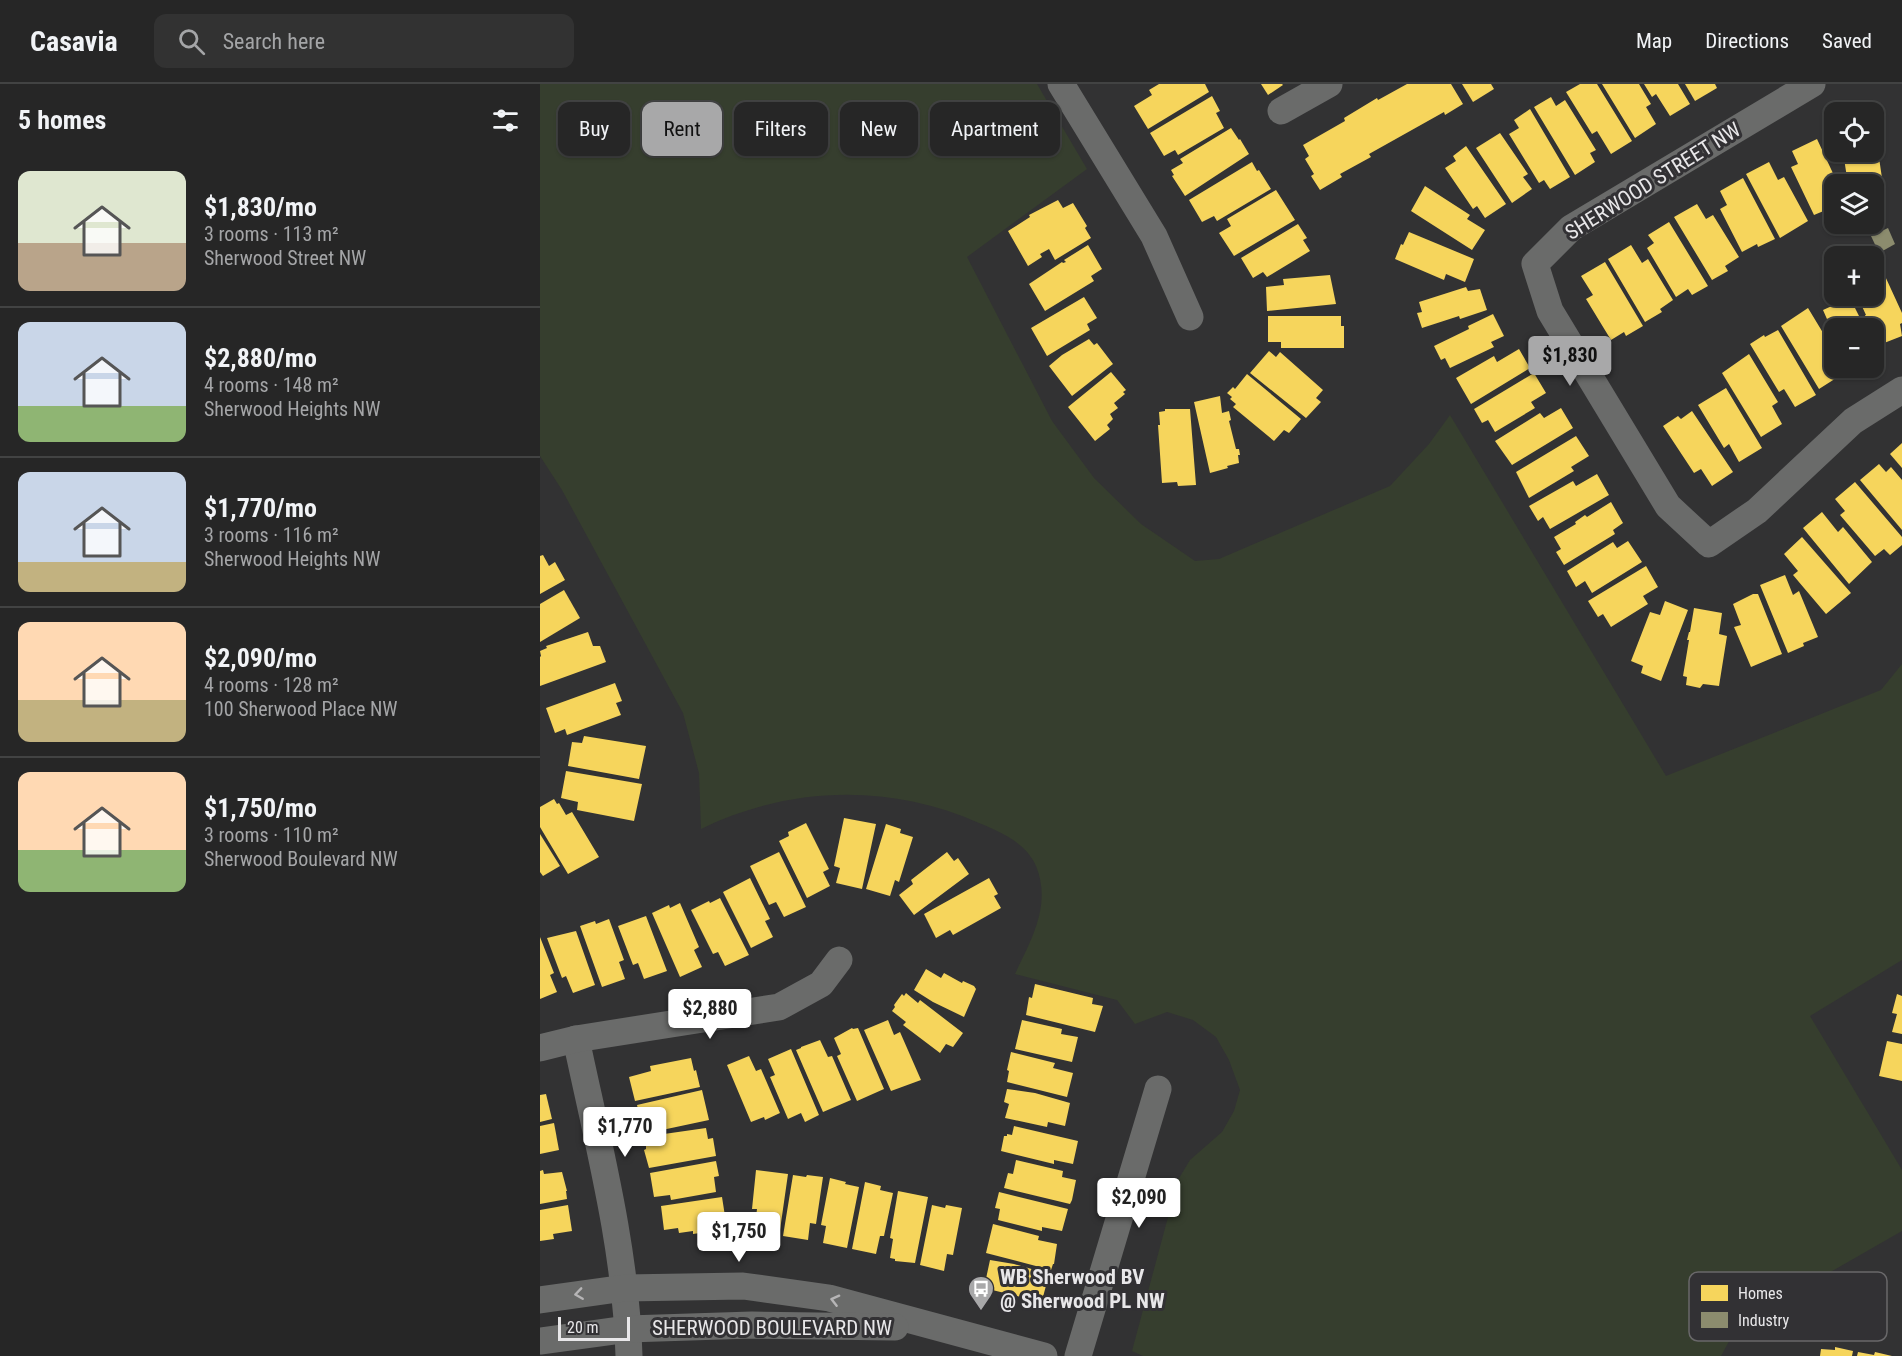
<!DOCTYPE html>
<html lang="en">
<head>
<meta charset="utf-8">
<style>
  :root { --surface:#262626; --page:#323232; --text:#f1f3f6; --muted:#a4a5a7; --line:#424343; --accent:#a8a8a9 }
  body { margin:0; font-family:"Roboto Condensed",sans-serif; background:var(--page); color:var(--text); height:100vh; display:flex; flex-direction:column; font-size:22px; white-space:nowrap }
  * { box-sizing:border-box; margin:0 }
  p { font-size:20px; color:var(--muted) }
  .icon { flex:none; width:33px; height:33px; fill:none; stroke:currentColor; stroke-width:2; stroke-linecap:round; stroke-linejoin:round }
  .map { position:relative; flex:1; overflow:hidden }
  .side { display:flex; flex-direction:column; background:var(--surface); width:540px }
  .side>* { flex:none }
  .guide { position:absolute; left:18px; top:18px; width:570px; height:54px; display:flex; gap:12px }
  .fabs { position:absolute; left:1284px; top:18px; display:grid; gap:12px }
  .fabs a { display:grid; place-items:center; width:60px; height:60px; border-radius:12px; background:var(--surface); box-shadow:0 2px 4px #0004,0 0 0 2px var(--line); font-size:30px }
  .scale { position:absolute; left:18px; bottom:15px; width:72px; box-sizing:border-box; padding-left:6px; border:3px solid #e8e7e9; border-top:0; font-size:16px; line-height:21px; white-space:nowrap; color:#e8e7e9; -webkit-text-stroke:4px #323134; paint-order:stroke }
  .price { position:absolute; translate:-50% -51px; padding:0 14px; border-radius:6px; background:#fff; color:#222; font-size:20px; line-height:39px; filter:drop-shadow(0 2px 3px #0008) }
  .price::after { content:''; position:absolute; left:50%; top:36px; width:18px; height:14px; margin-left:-9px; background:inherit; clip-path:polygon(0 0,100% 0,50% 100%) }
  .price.on { background:var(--accent); color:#111 }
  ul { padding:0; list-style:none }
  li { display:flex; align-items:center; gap:18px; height:150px; padding:0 18px }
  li+li { border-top:2px solid var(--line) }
  li span { display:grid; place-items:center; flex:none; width:168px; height:120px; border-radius:12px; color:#555 }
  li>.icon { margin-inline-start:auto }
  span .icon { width:72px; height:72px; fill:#fffc; stroke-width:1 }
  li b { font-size:26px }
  h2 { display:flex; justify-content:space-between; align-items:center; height:72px; padding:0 18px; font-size:26px }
  .tag { padding:0 21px; border-radius:12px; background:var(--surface); box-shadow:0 2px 4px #0004,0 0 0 2px var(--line); font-size:21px; line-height:54px }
  .tag.on { background:var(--accent); color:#111 }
  header { display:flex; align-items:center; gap:36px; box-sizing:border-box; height:84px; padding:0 30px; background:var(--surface); border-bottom:2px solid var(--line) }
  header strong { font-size:28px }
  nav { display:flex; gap:33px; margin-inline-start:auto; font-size:21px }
  .search { width:420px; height:54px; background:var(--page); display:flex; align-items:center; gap:15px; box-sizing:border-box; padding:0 21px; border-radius:12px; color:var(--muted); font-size:22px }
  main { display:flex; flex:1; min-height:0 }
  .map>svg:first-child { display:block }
</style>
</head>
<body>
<header>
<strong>Casavia</strong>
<div class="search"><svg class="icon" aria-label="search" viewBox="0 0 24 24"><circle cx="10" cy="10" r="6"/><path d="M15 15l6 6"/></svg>Search here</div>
<nav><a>Map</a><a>Directions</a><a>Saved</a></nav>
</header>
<main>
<section class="side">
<h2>5 homes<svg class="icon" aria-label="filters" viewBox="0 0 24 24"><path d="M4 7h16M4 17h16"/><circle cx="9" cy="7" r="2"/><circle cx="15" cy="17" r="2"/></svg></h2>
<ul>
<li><span style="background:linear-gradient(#dfe7d0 60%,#b9a48a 0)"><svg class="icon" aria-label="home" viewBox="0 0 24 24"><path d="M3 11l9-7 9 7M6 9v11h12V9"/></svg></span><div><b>$1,830/mo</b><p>3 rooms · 113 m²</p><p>Sherwood Street NW</p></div></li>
<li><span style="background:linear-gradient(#c9d6e8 70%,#8fb573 0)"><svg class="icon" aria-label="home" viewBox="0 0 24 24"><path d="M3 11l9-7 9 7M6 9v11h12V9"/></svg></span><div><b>$2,880/mo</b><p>4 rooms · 148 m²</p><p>Sherwood Heights NW</p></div></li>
<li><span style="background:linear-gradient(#c9d6e8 75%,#c2b280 0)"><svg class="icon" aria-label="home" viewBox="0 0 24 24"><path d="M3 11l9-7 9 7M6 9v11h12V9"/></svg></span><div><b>$1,770/mo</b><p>3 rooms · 116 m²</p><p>Sherwood Heights NW</p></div></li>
<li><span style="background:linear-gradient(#ffd9b3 65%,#c2b280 0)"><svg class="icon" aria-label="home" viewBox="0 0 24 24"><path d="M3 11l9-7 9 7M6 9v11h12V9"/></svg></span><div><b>$2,090/mo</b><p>4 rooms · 128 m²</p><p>100 Sherwood Place NW</p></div></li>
<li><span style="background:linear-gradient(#ffd9b3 65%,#8fb573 0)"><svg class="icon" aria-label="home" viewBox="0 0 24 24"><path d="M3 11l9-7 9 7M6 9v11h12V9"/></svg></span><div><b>$1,750/mo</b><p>3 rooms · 110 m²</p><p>Sherwood Boulevard NW</p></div></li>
</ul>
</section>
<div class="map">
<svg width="1362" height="1272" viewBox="0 0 1362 1272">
  <rect width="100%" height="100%" fill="#323233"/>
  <path fill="#363e2e" d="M0 0H497L547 85 427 173 512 337 554 394 601 440 655 477 679 475 850 402 889 360 910 331 1126 692 1341 606 1362 580V876L1270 932 1362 1086V1147L1198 1241 1181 1272H603L592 1267 638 1096 650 1076 682 1048 694 1027 700 1006 689 976 676 953 653 936 627 928 595 940 577 916 475 890C491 856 512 821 496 782 486 759 461 748 439 739 349 699 249 702 161 745L159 689 143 629 22 406 0 372Z"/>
  <g fill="#f6d55c">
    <path d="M619 0H665L669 8 608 45 594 22 612 11 609 6Z"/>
    <path d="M721 0H742L743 1 728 11Z"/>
    <path d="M867 0H911L923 20 905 31 904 28 829 70 831 73 800 90 802 93 780 106 771 92 774 90 765 75 769 72 763 61 805 37 804 34 837 14 838 16Z"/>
    <path d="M922 0H951L954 5 933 18Z"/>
    <path d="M1040 0H1057L1092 57 1071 70 1057 47 1052 50 1026 8Z"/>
    <path d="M1062 0H1099L1111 20 1106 23 1116 40 1095 54Z"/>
    <path d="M1104 0H1138L1150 20 1130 32 1116 10 1112 13Z"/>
    <path d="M1145 0H1175L1177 4 1155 17Z"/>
    <path d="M672 12 680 27 676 29 684 44 638 71 635 66 624 72 610 49Z"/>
    <path d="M1011 13 1016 22 1025 16 1056 66 1050 69 1055 78 1035 91 994 23Z"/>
    <path d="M990 25 1030 93 1010 105 1004 96 999 99 969 50 979 44 974 36Z"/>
    <path d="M1294 38V67H1292L1288 39Z"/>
    <path d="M691 44 699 56 700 55 709 70 645 112 632 92 634 91 631 86 643 79 640 75Z"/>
    <path d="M960 49 988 90 983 93 992 105 972 119 936 64Z"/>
    <path d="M1334 53H1336L1343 101 1308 100 1303 68H1334Z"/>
    <path d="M1277 55 1298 100H1294V130L1289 133 1286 126 1274 131 1251 83 1258 80 1252 67Z"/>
    <path d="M926 62 966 120 945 134 937 122 933 125 905 84 916 77 913 72Z"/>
    <path d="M712 78 717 87 719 86 731 105 677 137 674 132 662 138 649 116Z"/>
    <path d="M1229 78 1238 96 1244 93 1268 137 1240 154 1206 90Z"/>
    <path d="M1203 94 1235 155 1218 163 1217 160 1202 168 1180 125 1187 121 1180 107Z"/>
    <path d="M885 102 930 131 927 135 945 146 932 166 871 127Z"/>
    <path d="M736 106 755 136 694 172 679 149 691 142 687 135Z"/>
    <path d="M518 116 523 124 533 119 547 142 545 144 551 154 515 176 509 165 500 170 502 173 488 182 468 147 490 133 489 131Z"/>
    <path d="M1157 120 1166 135 1173 131 1199 173 1185 182 1188 187 1172 196 1134 133Z"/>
    <path d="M1129 138 1168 202 1152 211 1148 205 1136 213 1107 164 1114 159 1108 151Z"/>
    <path d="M758 140 767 154 763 156 770 167 727 193 723 188 713 194 701 174Z"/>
    <path d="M869 148 934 175 925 198 906 190 904 196 855 175 861 160 863 161Z"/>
    <path d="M548 161 562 185 551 192 554 197 505 227 489 200 522 178 523 179 526 178 524 176Z"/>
    <path d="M1091 161 1102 179 1108 175 1133 216 1120 225 1122 228 1105 238 1068 175Z"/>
    <path d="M1065 178 1103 242 1086 252 1084 248 1071 256 1046 215 1053 211 1041 192Z"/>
    <path d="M790 191 796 220 727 227 726 203 744 201 743 195Z"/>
    <path d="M1345 192 1362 229V239L1360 240 1362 252 1339 261 1334 249V244H1331L1325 231H1326L1320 218 1323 217 1320 212H1334V197Z"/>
    <path d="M926 203 928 207 940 205 947 226 920 235 919 232 882 244 877 229 882 228 879 218Z"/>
    <path d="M1294 210 1309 212 1325 244H1294V251L1283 226 1294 221 1291 212Z"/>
    <path d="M544 213 557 234 547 240 550 246 507 272 491 244Z"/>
    <path d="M1268 224 1294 267 1292 268 1294 273 1291 275 1294 284H1297L1301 291 1279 305 1241 242Z"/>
    <path d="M953 230 964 252 951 258 954 263 910 284 905 274 901 276 894 262 929 245 928 242Z"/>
    <path d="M728 232H801V242H804V264H741V258H728Z"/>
    <path d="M1238 246 1276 311 1255 323 1244 305 1239 308 1210 260 1224 251 1225 253Z"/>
    <path d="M549 255 554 261 557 259 573 280 532 312 509 282 522 271Z"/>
    <path d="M979 265 990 284 931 320 916 294 954 272 957 278Z"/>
    <path d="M729 267 736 273 740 268 783 306 776 314 781 318 766 334 710 289Z"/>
    <path d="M1209 270 1238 318 1232 322 1242 340 1221 353 1182 289Z"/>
    <path d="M571 288 586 306 583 308 585 310 574 319 578 324 570 330 573 335 567 341 570 345 555 357 528 323Z"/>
    <path d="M994 289 1006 309 991 318 995 324 955 348 948 336 942 339 934 325Z"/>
    <path d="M707 290 761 335 749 349 744 346 734 357 693 323 696 320 690 315 692 313 687 309 693 303 695 305Z"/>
    <path d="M1186 304 1222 364 1199 378 1189 360 1184 364 1158 321Z"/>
    <path d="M680 312 682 329 689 327 691 336 689 337 696 365H699L700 371H698L699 379 687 382 688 384 670 389 654 318Z"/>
    <path d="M1021 324 1033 344 972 381 955 357 1000 329 1004 334Z"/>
    <path d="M625 325H650L656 401 638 402 637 398 622 399 618 341H620L619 328 625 327Z"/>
    <path d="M1152 327 1193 388 1172 402 1161 385 1154 389 1123 342 1138 332 1141 335Z"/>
    <path d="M1036 352 1049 372 1031 383 1034 387 989 414 976 388Z"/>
    <path d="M1362 359V384L1350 370Z"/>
    <path d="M1339 380 1346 388 1351 383 1362 396V446L1320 396Z"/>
    <path d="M1057 390 1069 411 1010 445 1003 433 998 437 989 422 1033 397 1036 402Z"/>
    <path d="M1315 398 1362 453V461L1350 471 1344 465 1335 472 1300 431 1305 427 1295 415Z"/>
    <path d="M1071 418 1083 439 1073 446 1075 450 1024 481 1016 468 1021 465 1014 453 1036 440 1035 438 1045 431 1047 433Z"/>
    <path d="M1282 428 1298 448 1303 443 1332 478 1309 500 1263 444Z"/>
    <path d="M1262 453 1311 509 1286 530 1253 491 1258 487 1244 470Z"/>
    <path d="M1088 457 1102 478 1052 509 1045 497 1036 503 1027 487 1073 458 1077 464Z"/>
    <path d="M3 471 9 482 15 478 25 496 0 510V472Z"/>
    <path d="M1106 482 1118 503 1103 512 1108 520 1071 543 1063 530 1058 533 1048 517Z"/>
    <path d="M1245 491 1253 511 1259 507 1278 553 1263 559 1264 562 1248 569 1220 501Z"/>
    <path d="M24 506 40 534 0 558V520Z"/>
    <path d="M1213 510H1218L1242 570 1211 583 1194 543 1201 541 1193 520Z"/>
    <path d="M1125 517 1148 526 1121 597 1101 589 1103 582 1091 577 1110 528 1120 531Z"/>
    <path d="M1154 524 1182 529 1179 550 1187 552 1179 602 1163 600 1160 604 1146 601 1147 593 1143 592 1149 556H1147L1149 548H1150Z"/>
    <path d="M48 548 53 562H60L66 578 0 602V573L1 572 0 567 7 564 6 562Z"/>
    <path d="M75 599 82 617 76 619 81 631 27 651 25 645 15 649 6 624Z"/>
    <path d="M44 652 106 662 99 695 28 682 32 658 42 659Z"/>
    <path d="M26 687 102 700 94 737 37 726 38 718 21 714Z"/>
    <path d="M14 715 17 720 19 719 26 731 32 728 59 773 28 790 0 743V723Z"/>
    <path d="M304 734 336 740 322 805 296 799 300 784 294 782Z"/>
    <path d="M266 739 289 785 283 788 290 802 267 814 239 757 249 752 248 748Z"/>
    <path d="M346 740 361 745 360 749 373 753 359 798 355 796 350 812 326 805Z"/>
    <path d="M0 750 20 782 3 792 0 788Z"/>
    <path d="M239 768 266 823 244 833 236 818 229 821 210 782Z"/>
    <path d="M407 768 414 777 418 774 429 790 374 831 359 811 373 800 371 796Z"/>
    <path d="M210 794 230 835 225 837 233 853 211 864 183 808Z"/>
    <path d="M449 794 458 810 454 812 461 824 413 851 410 846 396 854 384 830Z"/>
    <path d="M180 814 209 871 185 882 178 868 173 870 151 826 169 817 170 819Z"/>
    <path d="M140 819 159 863 154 866 162 883 140 893 112 829 129 821 130 824Z"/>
    <path d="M106 832 127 887 104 895 98 879 93 881 78 842Z"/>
    <path d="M69 835 84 876 79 878 85 895 62 903 40 842 55 837 56 840Z"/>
    <path d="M36 847 55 901 33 909 26 892 22 894 7 854Z"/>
    <path d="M0 853 14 889 10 891 17 908 0 915Z"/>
    <path d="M386 885 401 894 404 889 422 899 423 897 434 902 436 905 424 933 393 918 374 906Z"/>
    <path d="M495 900 553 914 552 920 563 922 555 948 486 931 489 913 492 914Z"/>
    <path d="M366 909 378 919 380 916 423 949 413 963 406 960 400 969 363 941 366 938 352 927 355 923 354 921 362 910 364 912Z"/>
    <path d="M1357 910 1362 912V950L1352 948 1357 930 1352 929Z"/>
    <path d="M348 936 354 951 360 948 381 996 351 1007 324 946Z"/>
    <path d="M482 936 522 945 521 950 538 953 532 978 475 965Z"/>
    <path d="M312 944 313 945 318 944 344 1005 317 1017 297 972 301 970 294 954Z"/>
    <path d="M280 956 288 973 292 972 311 1016 283 1028 256 966 261 964V963Z"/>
    <path d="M1347 957 1362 960V997L1339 992Z"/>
    <path d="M251 965 279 1031 265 1038 261 1029 248 1035 230 993 235 991 228 975Z"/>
    <path d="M471 968 515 979 513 984 533 989 527 1013 467 998 469 987 467 986Z"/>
    <path d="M209 972 216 987 221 985 240 1029 225 1036 224 1033 211 1038 187 981Z"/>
    <path d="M151 974 154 987 156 986 160 1003 95 1017 89 993 111 987 110 982Z"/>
    <path d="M467 1005 495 1009 530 1019 525 1042 508 1038 507 1043 465 1034 469 1020 464 1018Z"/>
    <path d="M162 1006 169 1036 122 1046V1042L103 1046 97 1021Z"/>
    <path d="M6 1010 12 1035 0 1038V1011Z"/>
    <path d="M14 1039 19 1066 0 1070V1042Z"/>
    <path d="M474 1042 538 1057 533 1080 514 1076V1080L461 1067 464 1052H467V1050L472 1051Z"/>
    <path d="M166 1044 168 1055 173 1054 176 1072 109 1084 104 1066 106 1065V1062L125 1056 124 1050Z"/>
    <path d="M476 1076 523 1087 522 1093 536 1096 532 1116 530 1120 464 1104 468 1089 473 1090Z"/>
    <path d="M176 1077 179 1092 174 1093 176 1108 131 1116 130 1111 114 1113 110 1089Z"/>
    <path d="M3 1086 4 1090 22 1088 27 1107H26L27 1115 0 1120V1087Z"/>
    <path d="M216 1086 248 1090 240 1146 215 1142 217 1125H212Z"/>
    <path d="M253 1091 266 1093 267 1091 283 1093 276 1140 270 1139 268 1156 243 1152Z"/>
    <path d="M290 1094 306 1098 305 1100 319 1103 307 1164 283 1159 286 1142 281 1141Z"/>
    <path d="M325 1098 341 1102 340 1106 353 1109 344 1152H340L336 1170 312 1165Z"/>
    <path d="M358 1107 388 1113 375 1179 355 1177V1175L350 1174 353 1155 350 1154Z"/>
    <path d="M459 1108 528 1125 522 1147 502 1143V1147L458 1136 460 1125 455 1124Z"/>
    <path d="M182 1113 187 1145 153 1150V1147L139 1149 138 1144 124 1146 121 1122Z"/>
    <path d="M28 1121 32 1147 13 1150 14 1155 0 1157V1126Z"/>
    <path d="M392 1121 405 1124 406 1121 422 1124 413 1171 407 1170 404 1187 380 1181Z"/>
    <path d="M453 1140 499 1152 498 1156 517 1160 514 1180H513L511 1186 446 1169Z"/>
    <path d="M450 1176 474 1180 509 1190 503 1213 486 1209 485 1214 444 1204Z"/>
    <path d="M1295 1263 1313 1267 1312 1272H1280L1281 1265 1295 1266Z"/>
    <path d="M1318 1268 1334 1271 1335 1268 1352 1272H1317Z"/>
  </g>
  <path fill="#8c8c6e" d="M1348 144 1355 160 1339 169 1331 152Z"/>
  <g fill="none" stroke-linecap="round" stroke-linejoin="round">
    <g stroke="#6a6b6a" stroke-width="27">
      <path d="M521 0 614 152 650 233"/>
      <path d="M1272 0 1031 144 995 180 1010 227 1128 422 1169 460 1217 427 1313 337 1362 306"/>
      <path d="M741 27 789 0"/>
      <path d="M36 955C58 1059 86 1165 89 1272"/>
      <path d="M0 964 36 955 239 923 281 900 299 876"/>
      <path d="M0 1216 85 1204 203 1202 289 1214 504 1272"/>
      <path d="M0 1257 88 1245 212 1241 355 1243"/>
      <path d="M538 1272 618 1005"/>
    </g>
  </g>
  <defs><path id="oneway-chevron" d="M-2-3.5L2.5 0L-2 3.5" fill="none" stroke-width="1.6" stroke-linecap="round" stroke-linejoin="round" transform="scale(1.5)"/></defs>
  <g stroke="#b6b5b6">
    <use href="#oneway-chevron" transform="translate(39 1210) rotate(172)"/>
    <use href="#oneway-chevron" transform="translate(295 1216) rotate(-166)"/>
  </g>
  <defs>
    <symbol id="bus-pin" viewBox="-11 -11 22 30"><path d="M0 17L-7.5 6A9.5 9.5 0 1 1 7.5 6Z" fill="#a8a8a9" stroke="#323134"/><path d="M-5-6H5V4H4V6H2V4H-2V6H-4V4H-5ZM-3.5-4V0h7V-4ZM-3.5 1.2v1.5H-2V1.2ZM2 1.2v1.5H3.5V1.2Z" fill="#fff"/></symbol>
  </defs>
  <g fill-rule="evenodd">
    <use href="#bus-pin" x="426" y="1190" width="30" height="40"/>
  </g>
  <g text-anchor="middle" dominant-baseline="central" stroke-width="6" stroke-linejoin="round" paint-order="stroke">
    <g font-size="21" fill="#e8e7e9" stroke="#323134">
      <text transform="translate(1113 97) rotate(-32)">SHERWOOD STREET NW</text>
      <text x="232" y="1244">SHERWOOD BOULEVARD NW</text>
    </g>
    <g font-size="21" font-weight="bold" fill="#e8e7e9" stroke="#323134" text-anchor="start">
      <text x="460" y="1193">WB Sherwood BV<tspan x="460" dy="24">@ Sherwood PL NW</tspan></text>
    </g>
  </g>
  <rect x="1149" y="1188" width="198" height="69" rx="9" fill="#323134" stroke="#69686a" stroke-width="1.5"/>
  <rect x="1161" y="1201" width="27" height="16" fill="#f6d55c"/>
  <rect x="1161" y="1228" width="27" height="16" fill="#8c8c6e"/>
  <g font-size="16" fill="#e8e7e9">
    <text x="1198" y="1215">Homes</text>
    <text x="1198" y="1242">Industry</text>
  </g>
</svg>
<div class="fabs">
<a><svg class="icon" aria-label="locate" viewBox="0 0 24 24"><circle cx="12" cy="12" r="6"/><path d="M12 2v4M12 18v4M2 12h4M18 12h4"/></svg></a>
<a><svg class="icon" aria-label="layers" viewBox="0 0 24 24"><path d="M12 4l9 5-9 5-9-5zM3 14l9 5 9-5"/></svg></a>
<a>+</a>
<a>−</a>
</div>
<div class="scale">20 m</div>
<b class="price on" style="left:1030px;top:303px">$1,830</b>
<b class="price" style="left:170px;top:956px">$2,880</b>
<b class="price" style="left:85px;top:1074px">$1,770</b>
<b class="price" style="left:599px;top:1145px">$2,090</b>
<b class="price" style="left:199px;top:1179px">$1,750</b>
<div class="guide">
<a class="tag">Buy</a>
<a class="tag on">Rent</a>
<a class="tag">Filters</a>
<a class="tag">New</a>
<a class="tag">Apartment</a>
</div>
</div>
</main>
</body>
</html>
